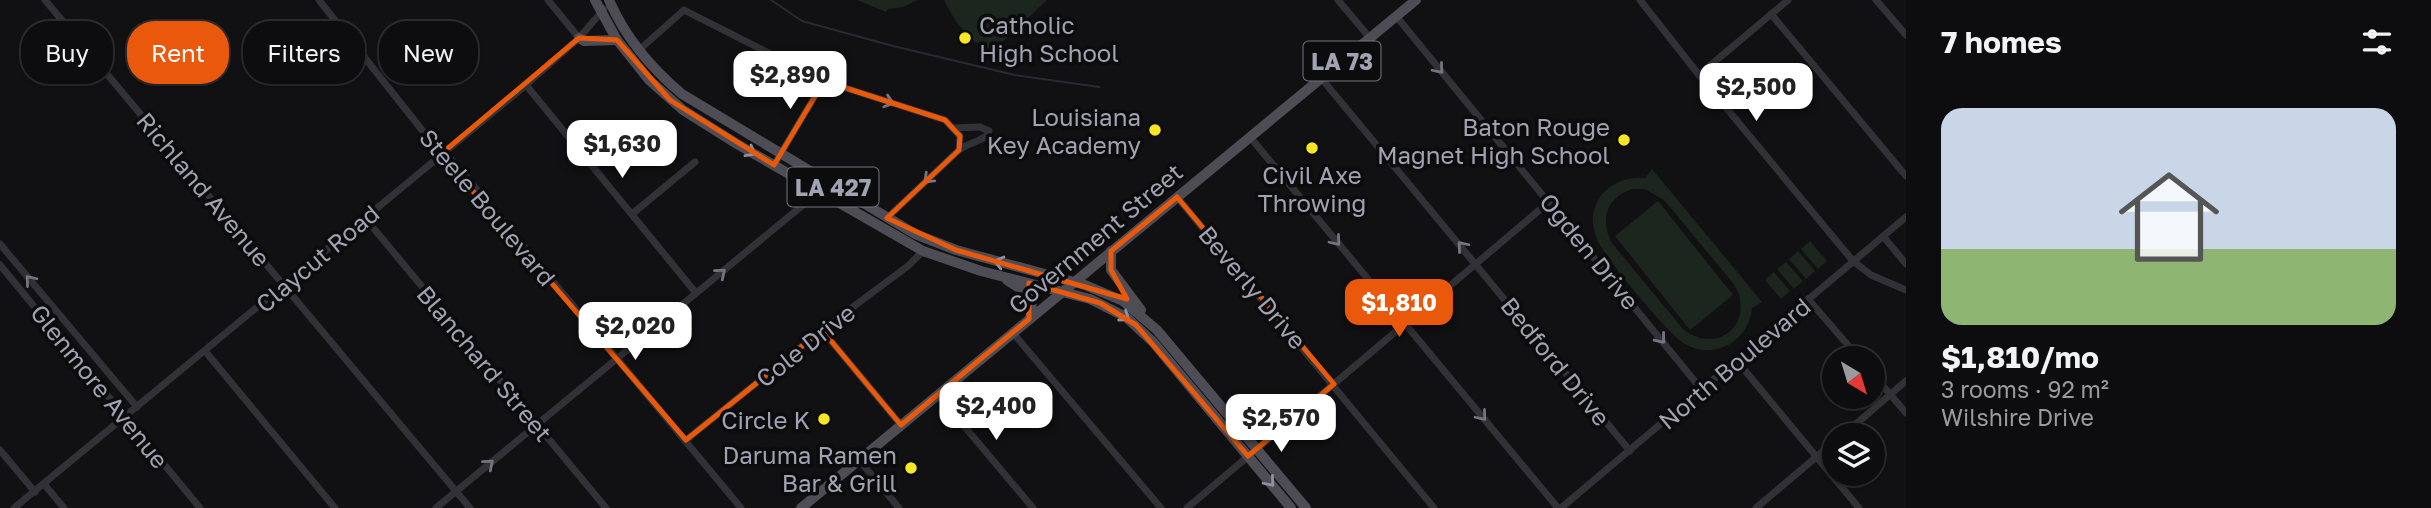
<!DOCTYPE html>
<html lang="en">
<head>
<meta charset="utf-8">
<style>
  :root { --surface:#0d0c0e; --page:#1b1a1c; --text:#f1f3f6; --muted:#9a9b9e; --line:#2d2c2e; --accent:#ea580c }
  body { margin:0; font-family:"Golos Text",sans-serif; background:var(--page); color:var(--text); height:100vh; display:flex; flex-direction:column; font-size:26px; white-space:nowrap }
  * { box-sizing:border-box; margin:0 }
  p { font-size:23px; color:var(--muted) }
  .icon { flex:none; width:38px; height:38px; fill:none; stroke:currentColor; stroke-width:2; stroke-linecap:round; stroke-linejoin:round }
  .map { position:relative; flex:1; overflow:hidden }
  .side { display:flex; flex-direction:column; background:var(--surface); width:525px }
  .side>* { flex:none }
  .guide { position:absolute; left:21px; top:21px; width:665px; height:63px; display:flex; gap:14px }
  .needle { width:46px; rotate:142deg }
  .controls { position:absolute; left:1822px; top:346px; display:grid; gap:14px }
  .controls a { display:grid; place-items:center; width:63px; height:63px; border-radius:50%; background:var(--surface); box-shadow:0 2px 5px #0004,0 0 0 2px var(--line); font-size:35px }
  .price { position:absolute; translate:-50% -60px; padding:0 16px; border-radius:14px; background:#fff; color:#222; font-size:23px; line-height:46px; filter:drop-shadow(0 2px 4px #0008) }
  .price::after { content:''; position:absolute; left:50%; top:42px; width:21px; height:16px; margin-left:-10px; background:inherit; clip-path:polygon(0 0,100% 0,50% 100%) }
  .price.active { background:var(--accent); color:#fff }
  ul { padding:0; list-style:none }
  li { display:grid; align-content:center; gap:14px; height:371px; padding:0 35px }
  li span { display:grid; place-items:center; height:217px; border-radius:21px; color:#555 }
  li>.icon { margin-inline-start:auto }
  span .icon { width:126px; height:126px; fill:#fffc; stroke-width:1 }
  li b { font-size:30px }
  h2 { display:flex; justify-content:space-between; align-items:center; height:84px; padding:0 35px; font-size:30px }
  .tag { padding:0 24px; border-radius:28px; background:var(--surface); box-shadow:0 2px 5px #0004,0 0 0 2px var(--line); font-size:24px; line-height:63px }
  .tag.active { background:var(--accent); color:#fff }
  main { display:flex; flex:1; min-height:0 }
  .map>svg:first-child { display:block }
</style>
</head>
<body>
<main>
<div class="map">
<svg width="1906" height="508" viewBox="0 0 1906 508">
  <rect width="100%" height="100%" fill="#111012"/>
  <g fill="#1d251f" fill-rule="evenodd">
    <path d="M857 0H917L903 7 888 9 886 12Z"/>
    <path d="M944 0H1047L993 51C971 46 953 19 944 0Z"/>
    <path d="M1652 169 1762 302 1752 308C1749 343 1711 362 1682 342 1667 332 1603 256 1597 239 1582 204 1610 175 1645 178ZM1633 189H1645L1664 200 1733 283C1758 321 1718 357 1683 329L1611 242C1600 218 1607 197 1633 189Z"/>
    <path d="M1658 201 1733 295 1690 330 1615 236Z"/>
    <path d="M1810 241 1827 261 1818 269 1801 249Z"/>
    <path d="M1798 251 1815 271 1806 279 1789 259Z"/>
    <path d="M1786 262 1803 281 1794 289 1777 269Z"/>
    <path d="M1774 272 1790 291 1781 299 1765 280Z"/>
  </g>
  <g fill="none" stroke-linecap="round" stroke-linejoin="round">
    <path stroke="#272b36" stroke-width="2" d="M771 0 802 21 893 46 1015 75 1099 87"/>
    <g stroke="#323137" stroke-width="7">
      <path d="M45 0 470 508"/>
      <path d="M319 0 441 154 453 161 741 508"/>
      <path d="M548 0 579 38"/>
      <path d="M1338 0 1370 38"/>
      <path d="M1640 0 1699 75 1853 261 1871 275 1906 290"/>
      <path d="M1876 0 1906 35"/>
      <path d="M1771 14 1906 176"/>
      <path d="M1396 16 1702 390"/>
      <path d="M639 50 684 10 824 81 945 120 960 136 959 150 887 218"/>
      <path d="M1699 75 1788 0"/>
      <path d="M1321 78 1630 451"/>
      <path d="M526 85 696 293"/>
      <path d="M954 128 980 127 989 131 988 135C979 142 968 143 959 150"/>
      <path d="M1250 137 1558 508"/>
      <path d="M774 165 824 81"/>
      <path d="M1177 197 1434 508"/>
      <path d="M632 214 695 162"/>
      <path d="M365 218 606 508"/>
      <path d="M1883 236 1906 264"/>
      <path d="M0 244 137 407"/>
      <path d="M0 265 200 508"/>
      <path d="M1808 299 1860 359"/>
      <path d="M822 330 901 425"/>
      <path d="M1013 333 1161 508"/>
      <path d="M205 351 335 508"/>
      <path d="M1737 361 1859 508"/>
      <path d="M1872 373 1906 413"/>
      <path d="M938 395 1033 508"/>
      <path d="M1842 436 1906 381"/>
      <path d="M686 440 822 330 908 266 923 251"/>
      <path d="M0 450 35 492"/>
      <path d="M859 460 899 508"/>
      <path d="M44 484 64 508"/>
      <path d="M14 508 526 85 579 38 604 9"/>
      <path d="M436 508 815 195 820 179"/>
      <path d="M1187 508 1549 202"/>
      <path d="M1561 508 1906 217"/>
      <path d="M1756 508 1834 442"/>
    </g>
    <g stroke="#4e4d56" stroke-width="10">
      <path d="M595 0 617 40 649 80 683 110 737 144 923 251 981 271 1090 299 1126 317 1153 342 1291 508"/>
      <path d="M609 0C625 37 651 68 682 94L915 234 956 250 1085 285 1123 301 1157 330 1306 508"/>
      <path d="M579 38 584 41 617 40"/>
      <path d="M1111 251V270L1141 310"/>
      <path d="M1007 280C1026 293 1036 294 1030 319"/>
      <path d="M801 508 1416 0"/>
    </g>
  </g>
  <defs><path id="oneway-chevron" d="M-2-3.5L2.5 0L-2 3.5" fill="none" stroke-width="1.6" stroke-linecap="round" stroke-linejoin="round" transform="scale(1.75)"/></defs>
  <g stroke="#757581">
    <use href="#oneway-chevron" transform="translate(1439 69) rotate(50)"/>
    <use href="#oneway-chevron" transform="translate(889 102) rotate(18)"/>
    <use href="#oneway-chevron" transform="translate(928 179) rotate(136)"/>
    <use href="#oneway-chevron" transform="translate(1336 241) rotate(50)"/>
    <use href="#oneway-chevron" transform="translate(1462 246) rotate(-130)"/>
    <use href="#oneway-chevron" transform="translate(721 273) rotate(-40)"/>
    <use href="#oneway-chevron" transform="translate(30 280) rotate(-130)"/>
    <use href="#oneway-chevron" transform="translate(1661 339) rotate(51)"/>
    <use href="#oneway-chevron" transform="translate(1482 416) rotate(50)"/>
    <use href="#oneway-chevron" transform="translate(489 464) rotate(-40)"/>
  </g>
  <g stroke="#9091a0">
    <use href="#oneway-chevron" transform="translate(751 152) rotate(30)"/>
    <use href="#oneway-chevron" transform="translate(999 262) rotate(-165)"/>
    <use href="#oneway-chevron" transform="translate(1125 317) rotate(35)"/>
    <use href="#oneway-chevron" transform="translate(1270 482) rotate(50)"/>
  </g>
  <path fill="none" stroke="#e8590c" stroke-width="5" stroke-linejoin="round" d="M579 38 617 40 670 100 774 165 824 81 945 120 960 136 959 150 887 218 956 250 1127 299 1111 270V251L1177 197 1334 384 1248 456 1136 325 1100 303 1029 283V319L901 425 822 330 686 440 441 154Z"/>
  <g fill="#f7e624" stroke="#0c0c0d" stroke-width="2.5">
    <circle cx="965" cy="38" r="7"/>
    <circle cx="1155" cy="130" r="7"/>
    <circle cx="1624" cy="140" r="7"/>
    <circle cx="1312" cy="148" r="7"/>
    <circle cx="824" cy="419" r="7"/>
    <circle cx="911" cy="468" r="7"/>
  </g>
  <g text-anchor="middle" dominant-baseline="central" stroke-width="7" stroke-linejoin="round" paint-order="stroke">
    <g fill="#0c0c0d" stroke="#747581" stroke-width="2">
      <rect x="1303.5" y="41.5" width="77" height="39" rx="5"/>
      <rect x="787.5" y="167.5" width="91" height="39" rx="5"/>
    </g>
    <g font-size="23" font-weight="bold" fill="#a1a2b3">
      <text x="1342" y="61">LA 73</text>
      <text x="833" y="187">LA 427</text>
    </g>
    <g font-size="24" fill="#a1a2b3" stroke="#0c0c0d" text-anchor="end">
      <text x="979" y="24" text-anchor="start">Catholic<tspan x="979" dy="28">High School</tspan></text>
      <text x="1141" y="116">Louisiana<tspan x="1141" dy="28">Key Academy</tspan></text>
      <text x="1610" y="126">Baton Rouge<tspan x="1610" dy="28">Magnet High School</tspan></text>
      <text x="1312" y="174" text-anchor="middle">Civil Axe<tspan x="1312" dy="28">Throwing</tspan></text>
      <text x="810" y="419">Circle K</text>
      <text x="897" y="454">Daruma Ramen<tspan x="897" dy="28">Bar &amp; Grill</tspan></text>
    </g>
    <g font-size="24" fill="#a1a2b3" stroke="#0c0c0d">
      <text transform="translate(204 189) rotate(50)">Richland Avenue</text>
      <text transform="translate(488 207) rotate(50)">Steele Boulevard</text>
      <text transform="translate(1095 238) rotate(-40)">Government Street</text>
      <text transform="translate(1590 251) rotate(51)">Ogden Drive</text>
      <text transform="translate(317 258) rotate(-40)">Claycut Road</text>
      <text transform="translate(1253 287) rotate(50)">Beverly Drive</text>
      <text transform="translate(805 345) rotate(-38)">Cole Drive</text>
      <text transform="translate(1556 361) rotate(51)">Bedford Drive</text>
      <text transform="translate(485 363) rotate(50)">Blanchard Street</text>
      <text transform="translate(1734 363) rotate(-40)">North Boulevard</text>
      <text transform="translate(100 386) rotate(51)">Glenmore Avenue</text>
    </g>
  </g>
</svg>
<div class="controls">
<a><svg class="needle" viewBox="-14 -14 28 28"><path d="M0-13l5 13h-10z" fill="#e53935"/><path d="M0 13l5-13h-10z" fill="#9a9b9e"/></svg></a>
<a><svg class="icon" aria-label="layers" viewBox="0 0 24 24"><path d="M12 4l9 5-9 5-9-5zM3 14l9 5 9-5"/></svg></a>
</div>
<b class="price" style="left:790px;top:111px">$2,890</b>
<b class="price" style="left:1756px;top:123px">$2,500</b>
<b class="price" style="left:622px;top:180px">$1,630</b>
<b class="price active" style="left:1399px;top:339px">$1,810</b>
<b class="price" style="left:635px;top:362px">$2,020</b>
<b class="price" style="left:996px;top:442px">$2,400</b>
<b class="price" style="left:1281px;top:454px">$2,570</b>
<div class="guide">
<a class="tag">Buy</a>
<a class="tag active">Rent</a>
<a class="tag">Filters</a>
<a class="tag">New</a>
</div>
</div>
<section class="side">
<h2>7 homes<svg class="icon" aria-label="filters" viewBox="0 0 24 24"><path d="M4 7h16M4 17h16"/><circle cx="9" cy="7" r="2"/><circle cx="15" cy="17" r="2"/></svg></h2>
<ul>
<li><span style="background:linear-gradient(#c9d6e8 65%,#8fb573 0)"><svg class="icon" aria-label="home" viewBox="0 0 24 24"><path d="M3 11l9-7 9 7M6 9v11h12V9"/></svg></span><div><b>$1,810/mo</b><p>3 rooms · 92 m²</p><p>Wilshire Drive</p></div></li>
</ul>
</section>
</main>
</body>
</html>
